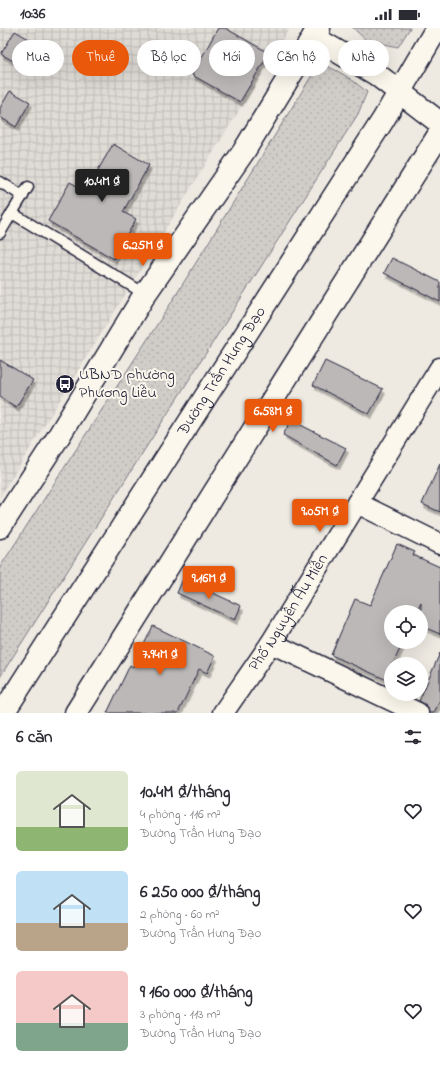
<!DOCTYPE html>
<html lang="vi">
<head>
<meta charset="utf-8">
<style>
  :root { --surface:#fff; --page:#f7f7f7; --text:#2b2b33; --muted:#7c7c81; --accent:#ea580c }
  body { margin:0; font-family:"Indie Flower",sans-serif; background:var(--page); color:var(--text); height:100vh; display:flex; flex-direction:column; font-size:15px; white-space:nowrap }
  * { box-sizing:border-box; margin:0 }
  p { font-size:13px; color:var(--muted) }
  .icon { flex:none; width:22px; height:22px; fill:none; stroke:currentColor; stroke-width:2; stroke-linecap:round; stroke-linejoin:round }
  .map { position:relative; height:685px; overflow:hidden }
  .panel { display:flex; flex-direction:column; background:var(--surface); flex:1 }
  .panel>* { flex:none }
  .banner { position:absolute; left:12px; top:12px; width:416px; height:36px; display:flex; gap:8px }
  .controls { position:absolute; left:384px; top:577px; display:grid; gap:8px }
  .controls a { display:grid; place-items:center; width:44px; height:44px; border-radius:50%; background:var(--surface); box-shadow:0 4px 16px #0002; font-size:20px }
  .price { position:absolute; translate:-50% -34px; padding:0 9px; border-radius:4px; background:var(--accent); color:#fff; font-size:13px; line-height:26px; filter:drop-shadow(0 1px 2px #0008) }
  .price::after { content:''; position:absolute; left:50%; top:24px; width:12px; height:9px; margin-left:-6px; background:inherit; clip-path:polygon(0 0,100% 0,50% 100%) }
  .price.active { background:#222; color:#fff }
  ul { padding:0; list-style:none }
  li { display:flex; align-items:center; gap:12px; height:100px; padding:0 16px }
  li span { display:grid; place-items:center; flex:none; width:112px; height:80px; border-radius:6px; color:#555 }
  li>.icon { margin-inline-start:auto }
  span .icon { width:48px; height:48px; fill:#fffc; stroke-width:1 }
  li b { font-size:17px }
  h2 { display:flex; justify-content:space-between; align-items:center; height:48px; padding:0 16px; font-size:17px }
  .pill { padding:0 14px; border-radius:18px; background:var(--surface); box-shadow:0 4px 16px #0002; font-size:14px; line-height:36px }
  .pill.active { background:var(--accent); color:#fff }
  .status { display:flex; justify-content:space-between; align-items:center; height:28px; padding:0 20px; background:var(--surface); direction:ltr }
  .status svg { height:11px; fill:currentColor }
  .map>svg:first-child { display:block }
</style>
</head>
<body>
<div class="status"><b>10:36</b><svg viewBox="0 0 49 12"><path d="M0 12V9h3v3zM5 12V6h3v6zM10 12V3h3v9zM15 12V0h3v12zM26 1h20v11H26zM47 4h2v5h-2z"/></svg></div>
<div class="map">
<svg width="440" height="685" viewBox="0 0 440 685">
  <defs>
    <pattern id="industrial-grid" width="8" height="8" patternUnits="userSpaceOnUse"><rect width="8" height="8" fill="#dfdbd5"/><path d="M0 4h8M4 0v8" fill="none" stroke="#bfbcb8"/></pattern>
    <pattern id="grass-dots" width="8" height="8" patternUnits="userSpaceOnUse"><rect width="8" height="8" fill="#d0cdc9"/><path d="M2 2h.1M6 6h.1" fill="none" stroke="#b2b0ae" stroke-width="1.8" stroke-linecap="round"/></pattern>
    <filter id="shadow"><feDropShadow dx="2.5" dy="4.5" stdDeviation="0" flood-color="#0004"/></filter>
  </defs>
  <rect width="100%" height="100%" fill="#eeeae2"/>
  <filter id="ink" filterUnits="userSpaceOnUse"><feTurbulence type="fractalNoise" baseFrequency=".025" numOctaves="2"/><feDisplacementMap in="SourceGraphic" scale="8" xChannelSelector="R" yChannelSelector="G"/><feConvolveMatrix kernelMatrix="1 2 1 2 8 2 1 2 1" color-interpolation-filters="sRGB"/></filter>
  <g filter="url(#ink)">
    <path fill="url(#industrial-grid)" d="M0 0H290L0 469Z"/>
    <g fill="url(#grass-dots)" stroke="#797882">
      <path d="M353 0H410L398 19 366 12Z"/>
      <path d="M326 38C342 44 354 53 367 64L358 86 0 649V539L171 275 314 44Z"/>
    </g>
    <g fill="#bcb8b8" stroke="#22223b" filter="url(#shadow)">
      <path d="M218 0H225L269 25 240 74 192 47Z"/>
      <path d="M15 3 36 15 22 38 1 26Z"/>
      <path d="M10 63 30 74 16 99 0 89V80Z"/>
      <path d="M113 116 149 137 123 184 136 191 114 231 48 193 70 154 86 163Z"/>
      <path d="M392 230 440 254V274L384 245Z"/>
      <path d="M0 332 33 352 16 379 0 369Z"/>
      <path d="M325 333 383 361 369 386 313 357Z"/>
      <path d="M291 392 346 420 337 437 283 407Z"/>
      <path d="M440 436V484L422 476Z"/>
      <path d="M397 516 415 524 413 527 440 539V606L421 598V574L416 584H391V614H403L393 636H391V641L387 652 331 627 355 571 370 577Z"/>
      <path d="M183 551 241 578 235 592 177 565Z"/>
      <path d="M153 598 215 628 207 645 199 641 178 685H107L130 637 133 639Z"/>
      <path d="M440 625V672L434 685H429L427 678 419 673Z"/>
    </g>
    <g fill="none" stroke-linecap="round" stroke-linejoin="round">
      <defs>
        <g id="lane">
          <path d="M0 154 23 168"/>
          <path d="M28 159 12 185 145 266"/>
          <path d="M0 205 12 185"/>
        </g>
        <g id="street">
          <path d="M357 475 440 516"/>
          <path d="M271 615 418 685"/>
          <path id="s1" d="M223 685 271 615 440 340"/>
        </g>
        <g id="secondary">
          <path d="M313 9 376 46 440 95"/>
          <path d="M0 499 57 411 145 266 244 123 319 0"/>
          <path d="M76 685 440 105"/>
        </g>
        <g id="highway">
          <path id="s2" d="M3 685 383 92 437 0"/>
        </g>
      </defs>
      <use href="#lane" stroke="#22223b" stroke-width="13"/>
      <use href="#street" stroke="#22223b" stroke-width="23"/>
      <use href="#secondary" stroke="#22223b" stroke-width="25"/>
      <use href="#highway" stroke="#22223b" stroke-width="25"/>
      <use href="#lane" stroke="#fbf7ec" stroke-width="10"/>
      <use href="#street" stroke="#fbf7ec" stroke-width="20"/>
      <use href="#secondary" stroke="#fbf7ec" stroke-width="22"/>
      <use href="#highway" stroke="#fbf7ec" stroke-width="22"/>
    </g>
  </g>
  <defs>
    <symbol id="bus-disc" viewBox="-11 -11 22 22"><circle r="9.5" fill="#22223b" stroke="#fbf7ec"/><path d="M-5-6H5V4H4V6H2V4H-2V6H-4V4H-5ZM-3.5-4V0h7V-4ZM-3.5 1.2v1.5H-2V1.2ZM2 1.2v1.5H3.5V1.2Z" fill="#fff"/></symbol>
  </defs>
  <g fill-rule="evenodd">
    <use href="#bus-disc" x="54" y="345" width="22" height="22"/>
  </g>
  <g text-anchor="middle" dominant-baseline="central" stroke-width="4" stroke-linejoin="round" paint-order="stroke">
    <g font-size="16" fill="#22223b" stroke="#fbf7ec">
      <text stroke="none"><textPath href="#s2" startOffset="406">Đường Trần Hưng Đạo</textPath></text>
      <text stroke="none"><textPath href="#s1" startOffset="120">Phố Nguyễn Ấu Miễn</textPath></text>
    </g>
    <g font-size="16" fill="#22223b" stroke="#fbf7ec" text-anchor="start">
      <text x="79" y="347">UBND phường<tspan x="79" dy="18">Phương Liễu</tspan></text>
    </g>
  </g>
</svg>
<div class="controls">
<a><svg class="icon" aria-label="locate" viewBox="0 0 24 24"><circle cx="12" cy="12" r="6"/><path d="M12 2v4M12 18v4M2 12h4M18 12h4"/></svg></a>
<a><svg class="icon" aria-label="layers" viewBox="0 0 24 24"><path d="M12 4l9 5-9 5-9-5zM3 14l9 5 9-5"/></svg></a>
</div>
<b class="price active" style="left:102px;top:175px">10.4M ₫</b>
<b class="price" style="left:143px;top:239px">6.25M ₫</b>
<b class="price" style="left:273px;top:405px">6.58M ₫</b>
<b class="price" style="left:320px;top:505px">9.05M ₫</b>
<b class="price" style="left:209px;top:572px">9.16M ₫</b>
<b class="price" style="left:160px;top:648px">7.94M ₫</b>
<div class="banner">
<a class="pill">Mua</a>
<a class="pill active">Thuê</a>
<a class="pill">Bộ lọc</a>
<a class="pill">Mới</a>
<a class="pill">Căn hộ</a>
<a class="pill">Nhà</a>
</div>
</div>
<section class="panel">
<h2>6 căn<svg class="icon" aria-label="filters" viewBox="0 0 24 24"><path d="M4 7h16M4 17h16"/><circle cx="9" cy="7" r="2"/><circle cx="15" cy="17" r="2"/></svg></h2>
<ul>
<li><span style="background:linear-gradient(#dfe7d0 70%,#8fb573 0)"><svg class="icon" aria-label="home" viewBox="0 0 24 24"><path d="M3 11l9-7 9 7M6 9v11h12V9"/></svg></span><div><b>10.4M ₫/tháng</b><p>4 phòng · 116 m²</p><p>Đường Trần Hưng Đạo</p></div><svg class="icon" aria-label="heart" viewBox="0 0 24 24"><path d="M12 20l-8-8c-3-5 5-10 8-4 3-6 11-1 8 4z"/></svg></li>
<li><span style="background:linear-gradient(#bfe0f5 65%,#b9a48a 0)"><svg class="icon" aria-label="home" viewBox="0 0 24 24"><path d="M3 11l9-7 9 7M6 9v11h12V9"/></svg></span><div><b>6 250 000 ₫/tháng</b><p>2 phòng · 60 m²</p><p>Đường Trần Hưng Đạo</p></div><svg class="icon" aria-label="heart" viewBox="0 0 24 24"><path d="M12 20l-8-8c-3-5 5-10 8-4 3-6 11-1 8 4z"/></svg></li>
<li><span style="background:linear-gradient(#f6c9c9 65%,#7fa58c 0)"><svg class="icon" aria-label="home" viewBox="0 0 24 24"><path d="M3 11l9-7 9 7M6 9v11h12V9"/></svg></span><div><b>9 160 000 ₫/tháng</b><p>3 phòng · 113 m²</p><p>Đường Trần Hưng Đạo</p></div><svg class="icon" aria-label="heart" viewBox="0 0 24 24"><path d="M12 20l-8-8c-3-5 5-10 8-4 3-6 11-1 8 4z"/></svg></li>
</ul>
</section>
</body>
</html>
